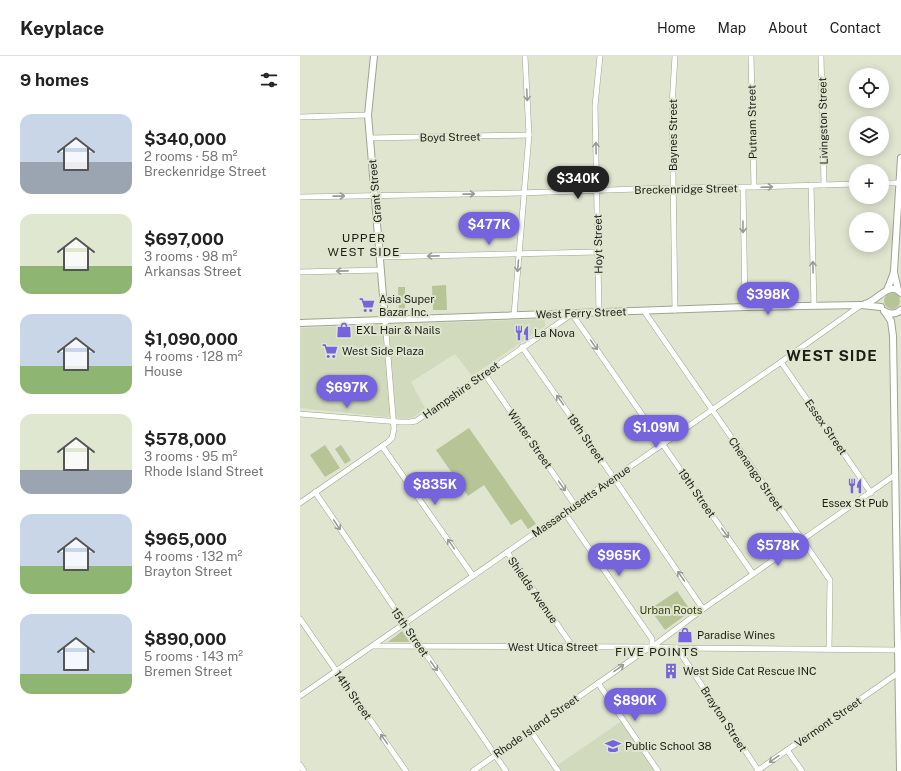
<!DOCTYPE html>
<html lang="en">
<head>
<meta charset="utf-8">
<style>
  :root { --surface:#fff; --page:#f2f2f2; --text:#222; --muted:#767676; --line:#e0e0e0; --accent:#7664df }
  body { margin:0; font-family:"Public Sans",sans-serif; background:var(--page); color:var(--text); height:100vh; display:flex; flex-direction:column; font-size:15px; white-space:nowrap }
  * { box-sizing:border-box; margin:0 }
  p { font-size:13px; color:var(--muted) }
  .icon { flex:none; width:22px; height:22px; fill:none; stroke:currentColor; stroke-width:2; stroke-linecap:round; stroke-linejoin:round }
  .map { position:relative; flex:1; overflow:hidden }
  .panel { display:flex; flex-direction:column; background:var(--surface); width:300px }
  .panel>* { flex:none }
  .buttons { position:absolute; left:549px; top:12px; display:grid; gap:8px }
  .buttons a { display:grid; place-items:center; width:40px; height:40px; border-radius:50%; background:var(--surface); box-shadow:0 2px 10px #0003; font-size:20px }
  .price { position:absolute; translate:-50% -34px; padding:0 9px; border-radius:14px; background:var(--accent); color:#fff; font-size:13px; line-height:26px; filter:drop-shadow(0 1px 2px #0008) }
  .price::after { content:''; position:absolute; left:50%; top:24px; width:12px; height:9px; margin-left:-6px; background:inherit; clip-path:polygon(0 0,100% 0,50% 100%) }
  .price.selected { background:#222; color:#fff }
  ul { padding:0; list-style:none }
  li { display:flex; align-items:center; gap:12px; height:100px; padding:0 20px }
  li span { display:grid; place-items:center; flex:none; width:112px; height:80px; border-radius:12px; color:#555 }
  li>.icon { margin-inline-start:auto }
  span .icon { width:48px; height:48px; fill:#fffc; stroke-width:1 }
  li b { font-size:17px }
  h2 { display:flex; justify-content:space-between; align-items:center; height:48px; padding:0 20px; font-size:17px }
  header { display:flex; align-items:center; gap:24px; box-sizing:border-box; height:56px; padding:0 20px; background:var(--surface); border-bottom:1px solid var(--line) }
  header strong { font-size:19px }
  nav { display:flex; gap:22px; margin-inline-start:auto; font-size:14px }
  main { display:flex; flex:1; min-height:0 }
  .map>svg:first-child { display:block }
</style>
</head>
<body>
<header>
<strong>Keyplace</strong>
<nav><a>Home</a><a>Map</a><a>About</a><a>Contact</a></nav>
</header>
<main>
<section class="panel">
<h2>9 homes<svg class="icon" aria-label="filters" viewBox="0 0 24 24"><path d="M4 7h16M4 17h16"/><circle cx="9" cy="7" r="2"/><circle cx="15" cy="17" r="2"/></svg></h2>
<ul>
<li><span style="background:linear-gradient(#c9d6e8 60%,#9aa5b1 0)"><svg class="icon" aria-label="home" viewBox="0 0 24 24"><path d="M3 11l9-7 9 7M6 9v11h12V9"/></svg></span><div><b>$340,000</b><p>2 rooms · 58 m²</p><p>Breckenridge Street</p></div></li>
<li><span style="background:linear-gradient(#dfe7d0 65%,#8fb573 0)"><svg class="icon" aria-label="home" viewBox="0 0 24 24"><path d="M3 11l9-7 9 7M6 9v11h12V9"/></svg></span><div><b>$697,000</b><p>3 rooms · 98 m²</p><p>Arkansas Street</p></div></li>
<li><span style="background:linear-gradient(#c9d6e8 65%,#8fb573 0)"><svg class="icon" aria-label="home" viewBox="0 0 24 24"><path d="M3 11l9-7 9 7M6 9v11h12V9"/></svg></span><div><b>$1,090,000</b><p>4 rooms · 128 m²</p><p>House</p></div></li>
<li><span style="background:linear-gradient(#dfe7d0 70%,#9aa5b1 0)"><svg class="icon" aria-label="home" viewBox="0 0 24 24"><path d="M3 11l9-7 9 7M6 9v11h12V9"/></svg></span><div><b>$578,000</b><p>3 rooms · 95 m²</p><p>Rhode Island Street</p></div></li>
<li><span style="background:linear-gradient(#c9d6e8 65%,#8fb573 0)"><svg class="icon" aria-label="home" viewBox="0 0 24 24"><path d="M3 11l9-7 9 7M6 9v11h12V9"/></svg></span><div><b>$965,000</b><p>4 rooms · 132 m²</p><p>Brayton Street</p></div></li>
<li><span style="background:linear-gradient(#c9d6e8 75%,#8fb573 0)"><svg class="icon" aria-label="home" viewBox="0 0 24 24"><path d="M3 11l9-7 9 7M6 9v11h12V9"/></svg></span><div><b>$890,000</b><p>5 rooms · 143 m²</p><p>Bremen Street</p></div></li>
</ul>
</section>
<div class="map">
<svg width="601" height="715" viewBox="0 0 601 715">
  <rect width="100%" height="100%" fill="#dfe5cf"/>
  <g fill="#d2dabd">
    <path d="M245 263V270L172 320 155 298 111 326 125 352 114 361 106 363 0 352V272Z"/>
    <path d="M323 664 358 715H258L255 711Z"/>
  </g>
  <g fill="#b7c496">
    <path d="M146 229 147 254H133L132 230Z"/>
    <path d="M98 231H105V255L99 256Z"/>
    <circle cx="592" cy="245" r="8"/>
    <path d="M169 372 236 468 228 473 221 463 211 469 184 429 168 440 136 394Z"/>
    <path d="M25 389 40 412 25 421 10 399Z"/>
    <path d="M41 389 51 404 45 408 35 393Z"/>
    <path d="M377 535 391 555 365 574 350 553Z"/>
    <path d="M102 575 110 586H88Z"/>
  </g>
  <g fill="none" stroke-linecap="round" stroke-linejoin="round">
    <defs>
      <g id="minor">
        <path d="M451 0 454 131"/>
        <path d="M521 0 524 129"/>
        <path d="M0 61 68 59"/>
        <path d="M70 82 229 79"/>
        <path d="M582 127H601"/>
        <path d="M511 129 514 250"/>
        <path d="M443 132 445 251"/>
        <path d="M0 141 219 137 368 132 454 131 556 128"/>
        <path d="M80 201 298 196"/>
        <path d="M0 216 81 214"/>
        <path d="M375 254 372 50 375 0"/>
        <path d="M344 255 530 524 529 593"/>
        <path d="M299 257 295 50 300 0"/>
        <path d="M214 259 229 79 225 0"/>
        <path d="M222 291 316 425 403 553"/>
        <path d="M481 306 571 437"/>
        <path d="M184 317 275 449"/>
        <path d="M0 358 100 366H110L116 365 272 258 453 518"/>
        <path d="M82 390 173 520"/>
        <path d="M15 436 206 715"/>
        <path d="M0 447 88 386 92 382 94 373 85 264"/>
        <path d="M264 456 352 583V591"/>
        <path d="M207 496 273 591"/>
        <path d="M0 563 106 715"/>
        <path d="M73 590 352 591 377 592 598 594"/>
        <path d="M377 592 458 714"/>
        <path d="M298 627 358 715"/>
        <path d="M0 640 481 306 561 249"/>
        <path d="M230 674 258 715"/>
        <path d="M487 694 502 715"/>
        <path d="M0 709 4 715"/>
        <path d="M173 715 344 595 352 591 403 553 595 419"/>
        <path d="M457 715 598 617"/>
      </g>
      <g id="tertiary">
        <path d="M74 0 68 59 85 264"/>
        <path d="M594 216 598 234"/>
        <path d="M587 234 593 219 594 215 601 102"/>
        <path d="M565 248C578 245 589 224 601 237"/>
        <path d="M584 255C590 259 596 258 601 254"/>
        <path d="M585 256 591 265 593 280 600 715"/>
        <path d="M0 267 445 251 561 249 581 251"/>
      </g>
    </defs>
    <use href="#minor" stroke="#9ea48f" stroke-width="6"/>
    <use href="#tertiary" stroke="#9ea48f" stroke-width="8"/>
    <use href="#minor" stroke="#fff" stroke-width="5"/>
    <use href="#tertiary" stroke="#fff" stroke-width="6"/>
  </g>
  <defs><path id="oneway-shaft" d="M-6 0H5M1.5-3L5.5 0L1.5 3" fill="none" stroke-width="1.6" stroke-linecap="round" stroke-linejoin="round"/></defs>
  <g stroke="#989a96">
    <use href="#oneway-shaft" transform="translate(227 39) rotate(87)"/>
    <use href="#oneway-shaft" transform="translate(296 92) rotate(-91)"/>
    <use href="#oneway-shaft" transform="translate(467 131) rotate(-2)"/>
    <use href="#oneway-shaft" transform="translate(169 138) rotate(-1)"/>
    <use href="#oneway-shaft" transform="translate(39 140) rotate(-1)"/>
    <use href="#oneway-shaft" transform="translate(443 171) rotate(89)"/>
    <use href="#oneway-shaft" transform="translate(133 200) rotate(179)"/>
    <use href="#oneway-shaft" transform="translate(218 210) rotate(95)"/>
    <use href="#oneway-shaft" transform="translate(513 211) rotate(-91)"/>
    <use href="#oneway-shaft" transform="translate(42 215) rotate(179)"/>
    <use href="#oneway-shaft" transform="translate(294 289) rotate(55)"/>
    <use href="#oneway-shaft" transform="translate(260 344) rotate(-125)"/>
    <use href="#oneway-shaft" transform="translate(262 430) rotate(55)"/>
    <use href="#oneway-shaft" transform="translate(37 469) rotate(56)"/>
    <use href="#oneway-shaft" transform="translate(425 477) rotate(55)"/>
    <use href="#oneway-shaft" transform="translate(151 488) rotate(-125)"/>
    <use href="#oneway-shaft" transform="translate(381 520) rotate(-124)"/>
    <use href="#oneway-shaft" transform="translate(134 610) rotate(55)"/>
    <use href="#oneway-shaft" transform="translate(319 612) rotate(-35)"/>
    <use href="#oneway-shaft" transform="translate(84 683) rotate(-125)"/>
    <use href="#oneway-shaft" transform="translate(474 703) rotate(145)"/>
  </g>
  <defs>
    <symbol id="supermarket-bare" viewBox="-9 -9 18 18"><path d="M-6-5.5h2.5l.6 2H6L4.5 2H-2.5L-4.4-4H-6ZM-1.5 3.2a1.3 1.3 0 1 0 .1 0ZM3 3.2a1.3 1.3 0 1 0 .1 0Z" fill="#7664df" stroke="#dfe5cf" stroke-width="2.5" paint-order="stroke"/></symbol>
    <symbol id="shop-bare" viewBox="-9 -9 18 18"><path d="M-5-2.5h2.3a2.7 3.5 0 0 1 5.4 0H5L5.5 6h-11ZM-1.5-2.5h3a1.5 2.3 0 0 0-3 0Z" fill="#7664df" stroke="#dfe5cf" stroke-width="2.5" paint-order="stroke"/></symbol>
    <symbol id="restaurant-bare" viewBox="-9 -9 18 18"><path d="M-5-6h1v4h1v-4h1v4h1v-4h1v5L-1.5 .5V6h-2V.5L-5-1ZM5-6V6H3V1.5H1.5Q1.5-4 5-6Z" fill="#7664df" stroke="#dfe5cf" stroke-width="2.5" paint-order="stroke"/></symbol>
    <symbol id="building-bare" viewBox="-9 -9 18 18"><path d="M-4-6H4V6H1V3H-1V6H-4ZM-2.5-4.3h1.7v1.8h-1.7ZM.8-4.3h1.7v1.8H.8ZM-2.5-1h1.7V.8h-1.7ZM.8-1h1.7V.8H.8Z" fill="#7664df" stroke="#dfe5cf" stroke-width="2.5" paint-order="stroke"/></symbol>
    <symbol id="school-bare" viewBox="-9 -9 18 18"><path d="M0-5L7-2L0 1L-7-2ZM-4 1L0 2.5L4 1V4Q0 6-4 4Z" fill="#7664df" stroke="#dfe5cf" stroke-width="2.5" paint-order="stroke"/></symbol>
  </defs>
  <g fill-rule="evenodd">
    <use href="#supermarket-bare" x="56" y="238" width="22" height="22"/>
    <use href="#shop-bare" x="33" y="263" width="22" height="22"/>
    <use href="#restaurant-bare" x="211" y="266" width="22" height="22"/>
    <use href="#supermarket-bare" x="19" y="284" width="22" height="22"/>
    <use href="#restaurant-bare" x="544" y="419" width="22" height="22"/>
    <use href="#shop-bare" x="374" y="568" width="22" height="22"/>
    <use href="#building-bare" x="360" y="604" width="22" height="22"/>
    <use href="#school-bare" x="302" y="679" width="22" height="22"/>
  </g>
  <g text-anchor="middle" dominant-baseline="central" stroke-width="4" stroke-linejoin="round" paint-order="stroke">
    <g font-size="11" fill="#1b1e16" stroke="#dfe5cf">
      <text transform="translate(523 65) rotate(-91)">Livingston Street</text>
      <text transform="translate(452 66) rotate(-91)">Putnam Street</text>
      <text transform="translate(373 79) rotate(-90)">Baynes Street</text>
      <text transform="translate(150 81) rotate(-1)">Boyd Street</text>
      <text transform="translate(386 133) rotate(-1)">Breckenridge Street</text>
      <text transform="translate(75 135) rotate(-95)">Grant Street</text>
      <text transform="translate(298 188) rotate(-91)">Hoyt Street</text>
      <text transform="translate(281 257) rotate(-2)">West Ferry Street</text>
      <text transform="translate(161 334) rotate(-35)">Hampshire Street</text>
      <text transform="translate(526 371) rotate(55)">Essex Street</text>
      <text transform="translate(286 382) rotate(55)">18th Street</text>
      <text transform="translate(230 383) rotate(55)">Winter Street</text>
      <text transform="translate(456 418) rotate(55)">Chenango Street</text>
      <text transform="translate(397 437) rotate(55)">19th Street</text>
      <text transform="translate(281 445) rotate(-35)">Massachusetts Avenue</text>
      <text transform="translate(233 534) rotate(55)">Shields Avenue</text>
      <text transform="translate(110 576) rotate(55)">15th Street</text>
      <text x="253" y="591">West Utica Street</text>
      <text transform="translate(53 639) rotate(55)">14th Street</text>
      <text transform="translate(424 663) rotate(57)">Brayton Street</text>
      <text transform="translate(528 666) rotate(-35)">Vermont Street</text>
      <text transform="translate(236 670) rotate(-35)">Rhode Island Street</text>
    </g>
    <g font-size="11" fill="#1b1e16" stroke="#dfe5cf" text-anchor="start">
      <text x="79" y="243">Asia Super<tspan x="79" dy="13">Bazar Inc.</tspan></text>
      <text x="56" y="274">EXL Hair &amp; Nails</text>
      <text x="234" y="277">La Nova</text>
      <text x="42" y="295">West Side Plaza</text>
      <text x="555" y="447" text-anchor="middle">Essex St Pub</text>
      <text x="397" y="579">Paradise Wines</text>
      <text x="383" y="615">West Side Cat Rescue INC</text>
      <text x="325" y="690">Public School 38</text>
    </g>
    <g font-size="11" fill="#38420f" stroke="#dfe5cf">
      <text x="371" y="554">Urban Roots</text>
    </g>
    <g font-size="12" letter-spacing="1" fill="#1b1e16" stroke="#dfe5cf">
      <text x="64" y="182">UPPER<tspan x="64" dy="14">WEST SIDE</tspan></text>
      <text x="357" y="596">FIVE POINTS</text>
    </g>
    <g font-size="15" font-weight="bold" letter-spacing="1" fill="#1b1e16" stroke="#dfe5cf">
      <text x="532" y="299">WEST SIDE</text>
    </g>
  </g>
</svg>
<div class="buttons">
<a><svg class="icon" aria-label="locate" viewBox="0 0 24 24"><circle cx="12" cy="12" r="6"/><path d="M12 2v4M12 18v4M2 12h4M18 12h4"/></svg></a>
<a><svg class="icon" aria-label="layers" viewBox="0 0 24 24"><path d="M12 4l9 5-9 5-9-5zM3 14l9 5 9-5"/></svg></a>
<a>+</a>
<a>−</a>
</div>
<b class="price selected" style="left:278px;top:144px">$340K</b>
<b class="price" style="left:189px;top:190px">$477K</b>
<b class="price" style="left:468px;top:260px">$398K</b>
<b class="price" style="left:47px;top:353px">$697K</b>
<b class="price" style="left:356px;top:393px">$1.09M</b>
<b class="price" style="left:135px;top:450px">$835K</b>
<b class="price" style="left:478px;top:511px">$578K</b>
<b class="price" style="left:319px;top:521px">$965K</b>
<b class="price" style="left:335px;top:666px">$890K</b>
</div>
</main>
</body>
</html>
